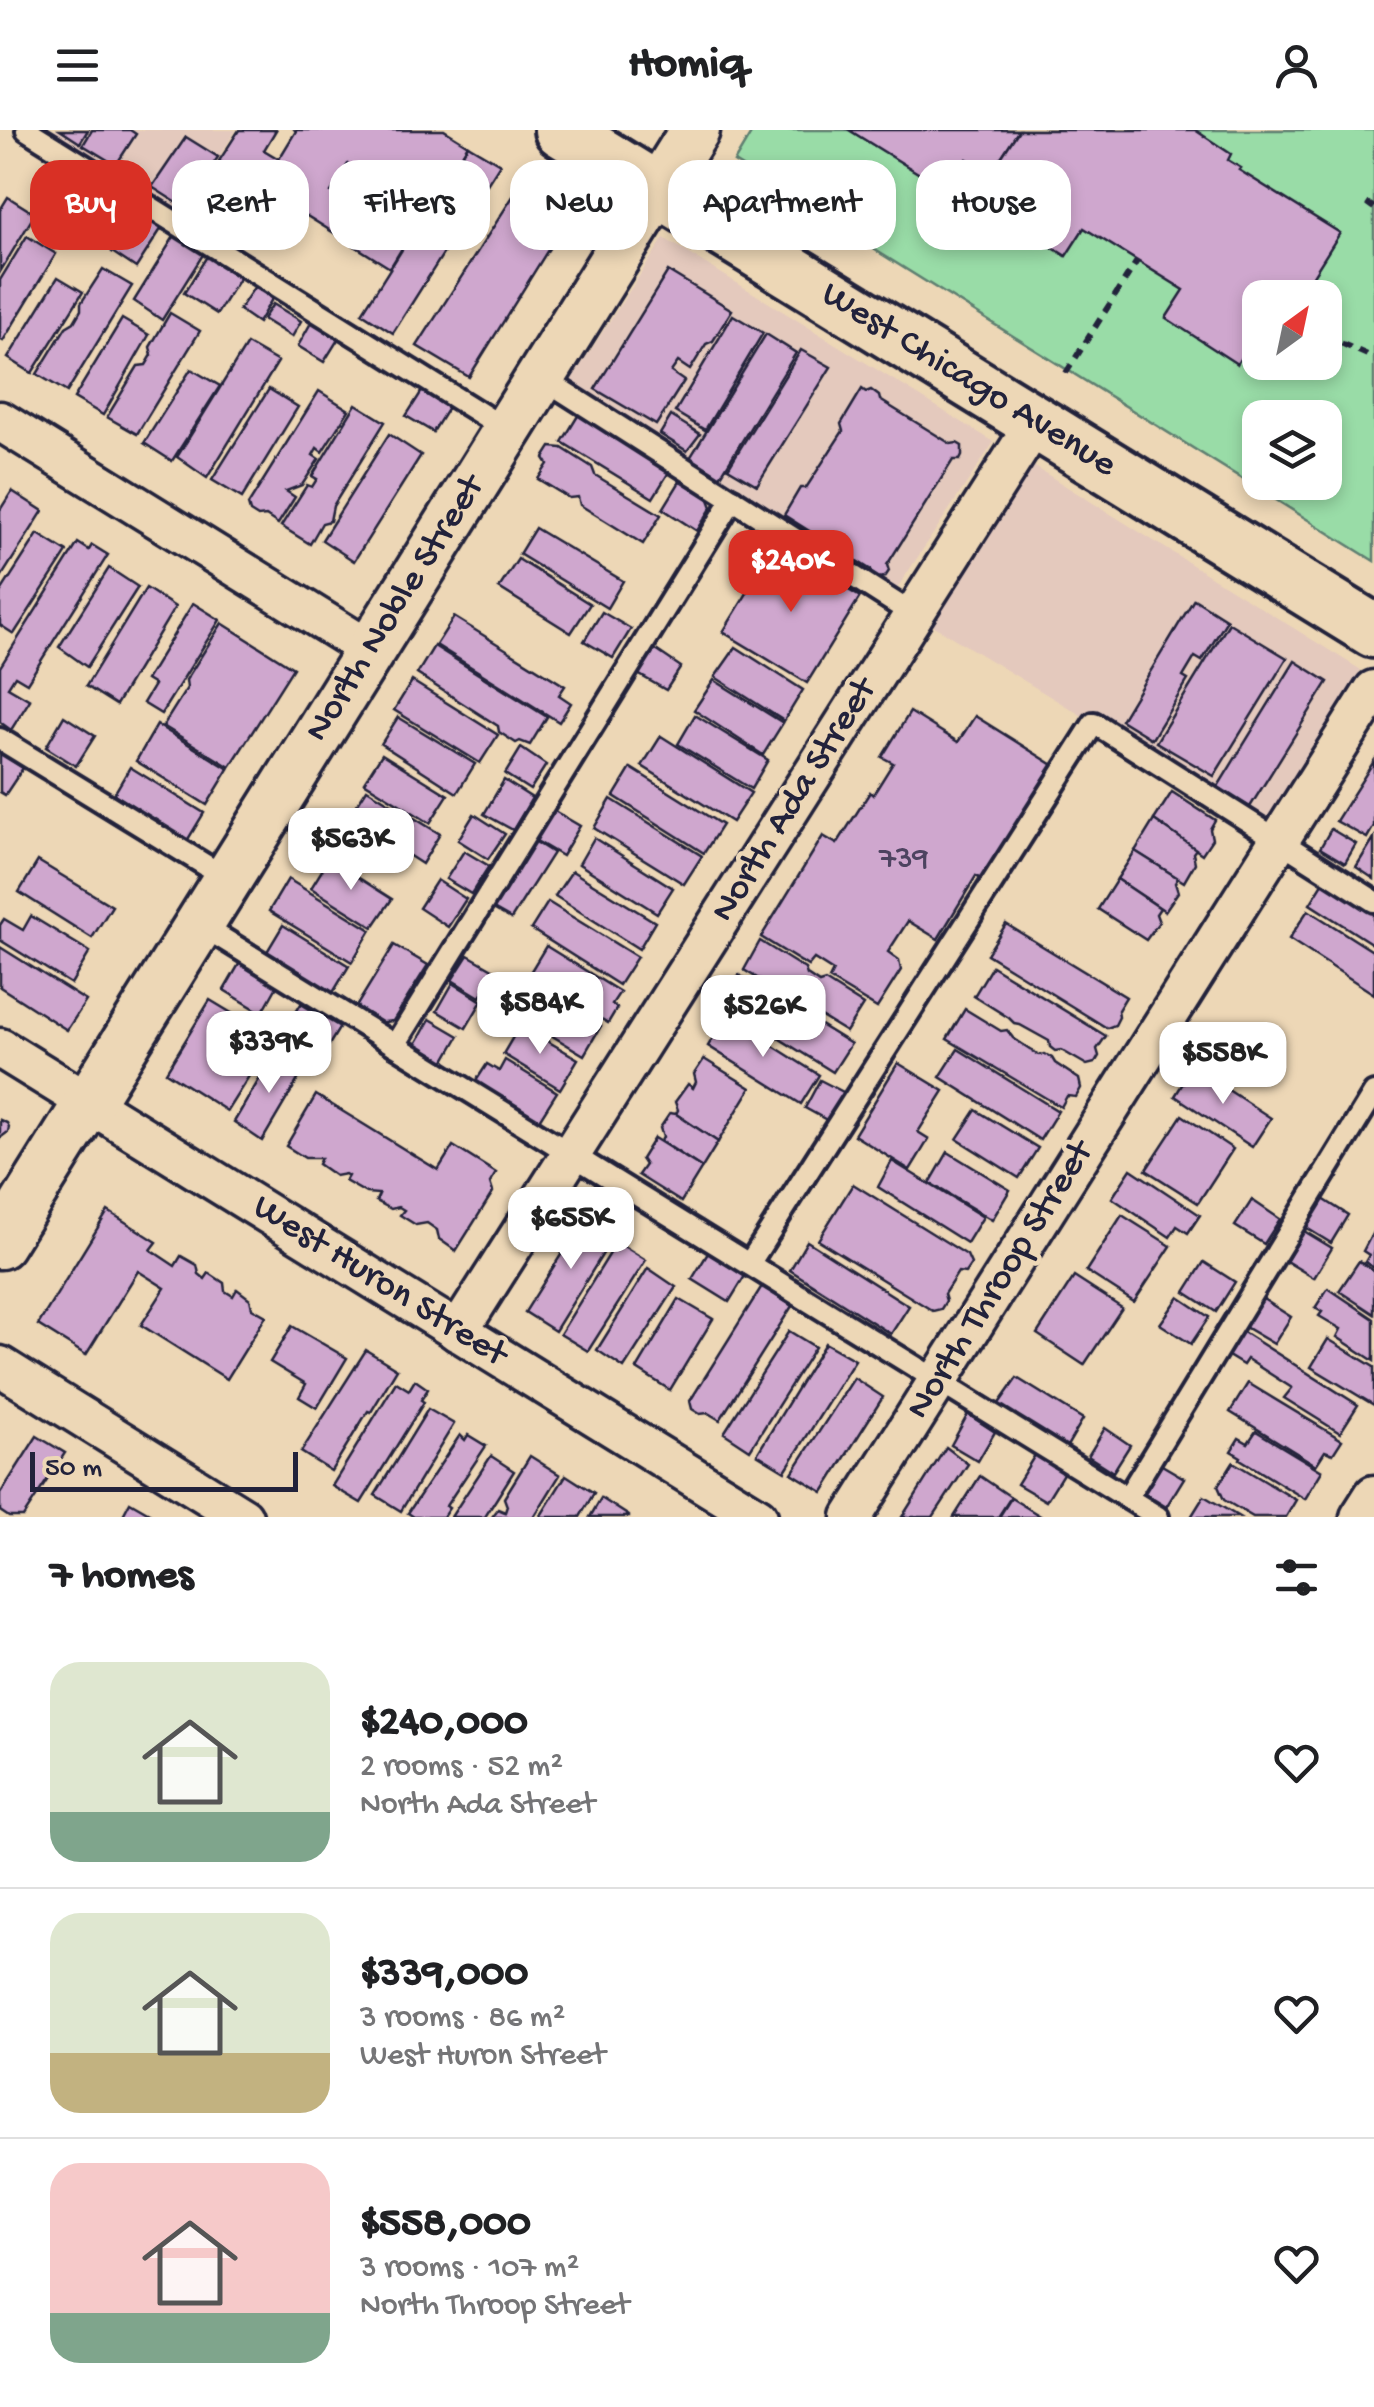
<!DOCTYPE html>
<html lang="en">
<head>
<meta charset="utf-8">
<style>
  :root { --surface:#fff; --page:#f2f2f2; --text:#202124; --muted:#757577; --line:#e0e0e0; --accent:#d93025 }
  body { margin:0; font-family:"Gochi Hand",sans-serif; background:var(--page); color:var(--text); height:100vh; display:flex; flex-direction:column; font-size:38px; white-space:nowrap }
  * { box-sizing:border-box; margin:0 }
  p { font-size:32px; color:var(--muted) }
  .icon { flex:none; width:55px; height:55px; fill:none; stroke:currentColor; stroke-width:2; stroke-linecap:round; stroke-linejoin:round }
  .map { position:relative; height:1387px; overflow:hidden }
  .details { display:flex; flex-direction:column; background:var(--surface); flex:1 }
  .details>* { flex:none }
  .guide { position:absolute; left:30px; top:30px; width:1315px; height:90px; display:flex; gap:20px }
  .needle { width:65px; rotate:33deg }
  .fabs { position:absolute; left:1242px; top:150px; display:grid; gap:20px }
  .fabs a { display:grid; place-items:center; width:100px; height:100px; border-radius:20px; background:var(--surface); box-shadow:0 5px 15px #0003; font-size:50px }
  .scale { position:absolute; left:30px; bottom:25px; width:268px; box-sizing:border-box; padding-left:10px; border:5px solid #22223b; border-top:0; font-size:28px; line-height:35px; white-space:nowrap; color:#22223b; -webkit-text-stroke:8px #edd7b6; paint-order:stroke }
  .price { position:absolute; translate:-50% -85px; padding:0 22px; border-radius:20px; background:#fff; color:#222; font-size:32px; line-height:65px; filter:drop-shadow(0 2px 5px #0008) }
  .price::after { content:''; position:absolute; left:50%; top:60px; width:30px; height:22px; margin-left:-15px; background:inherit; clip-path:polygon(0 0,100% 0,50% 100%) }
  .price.on { background:var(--accent); color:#fff }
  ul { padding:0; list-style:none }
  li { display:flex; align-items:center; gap:30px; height:250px; padding:0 50px }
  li+li { border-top:2px solid var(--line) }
  li span { display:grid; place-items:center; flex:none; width:280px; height:200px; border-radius:30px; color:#555 }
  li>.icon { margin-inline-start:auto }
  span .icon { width:120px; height:120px; fill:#fffc; stroke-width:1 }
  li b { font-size:42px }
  h2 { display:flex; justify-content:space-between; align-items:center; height:120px; padding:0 50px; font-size:42px }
  .pill { padding:0 35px; border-radius:30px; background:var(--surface); box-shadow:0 5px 15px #0003; font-size:35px; line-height:90px }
  .pill.on { background:var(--accent); color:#fff }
  header { display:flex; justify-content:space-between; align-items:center; height:130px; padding:0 50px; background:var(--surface); font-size:45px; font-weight:700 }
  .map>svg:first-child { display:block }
</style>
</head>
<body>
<header><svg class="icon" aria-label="menu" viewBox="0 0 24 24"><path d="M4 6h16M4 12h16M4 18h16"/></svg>Homiq<svg class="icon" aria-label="person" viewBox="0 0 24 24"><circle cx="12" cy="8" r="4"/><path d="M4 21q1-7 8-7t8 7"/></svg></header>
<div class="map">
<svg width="1374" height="1387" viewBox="0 0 1374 1387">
  <rect width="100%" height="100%" fill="#edd7b6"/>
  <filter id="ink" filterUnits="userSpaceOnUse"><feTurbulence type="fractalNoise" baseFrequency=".01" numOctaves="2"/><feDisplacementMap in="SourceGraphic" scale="20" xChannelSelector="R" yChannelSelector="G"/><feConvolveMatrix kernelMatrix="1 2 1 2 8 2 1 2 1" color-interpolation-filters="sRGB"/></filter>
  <g filter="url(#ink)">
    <g fill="#e4c9bd">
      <path d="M21 0H236L176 96Z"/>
      <path d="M664 108 994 312 890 469 564 261Z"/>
      <path d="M1032 335 1361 540 1261 700 1094 593 932 495Z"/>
    </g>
    <path fill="#99dca7" stroke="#5e7f71" stroke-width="2.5" fill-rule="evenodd" d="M753 0H1374V431L734 32ZM1260 168H1325V232H1260ZM1260 288H1325V352H1260Z"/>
    <g fill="#cfa7ce" stroke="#22223b" stroke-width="2.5" fill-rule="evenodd">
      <path d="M60 0H88L80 13Z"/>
      <path d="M92 0H130L136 4 116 35 83 15Z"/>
      <path d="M239 0H276L264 20 279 29 296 1 295 0H444L468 15 425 82 415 77 398 104 407 110 390 138 219 31ZM348 34 363 44 346 71 331 62Z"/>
      <path d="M849 0H1019L991 43 967 29 947 61Z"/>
      <path d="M1019 0H1195L1231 24 1228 30 1241 38 1239 40 1340 103 1299 168H1286L1281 164 1279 168H1260V197L1237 234 1166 188 1184 160 1084 98 1066 126 992 80 1008 54 991 43Z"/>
      <path d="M186 7 218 27 185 78 152 57Z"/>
      <path d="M468 15 500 34 393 203 362 183Z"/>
      <path d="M73 37 136 76 118 106 54 66Z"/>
      <path d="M526 46 574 78 469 247 417 216Z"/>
      <path d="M8 67 35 84 0 142V80Z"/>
      <path d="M139 80 163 96 136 138 112 122Z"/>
      <path d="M175 105 204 123 162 190 134 171Z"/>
      <path d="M27 106 56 124 3 211 0 209V150Z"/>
      <path d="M209 123 242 144 217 184 184 163Z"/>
      <path d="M103 139 132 156 67 262 37 244 66 197 74 192 81 180V173Z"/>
      <path d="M668 141 732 180 713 211 706 214 690 240 678 232 671 242 684 251 656 295 595 259Z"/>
      <path d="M58 147 83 162 32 243 8 228Z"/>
      <path d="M257 153 275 164 258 193 239 180Z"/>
      <path d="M273 174 301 191 292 207 263 189Z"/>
      <path d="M170 183 200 201 137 304 107 287 138 236 146 235 152 225 150 217Z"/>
      <path d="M733 185 763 203 705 300 675 282Z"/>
      <path d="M122 189 149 205 103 285 74 268Z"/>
      <path d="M312 191 339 208 324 232 298 216Z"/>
      <path d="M766 204 796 223 720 347 690 328Z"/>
      <path d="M247 214 278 232 207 348 177 327Z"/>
      <path d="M801 220 831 237 757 355 728 338Z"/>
      <path d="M191 239 220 256 172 331 144 313Z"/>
      <path d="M269 259 298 277 242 368 212 350Z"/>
      <path d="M862 259 866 262 871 260 879 266 880 270 951 314 957 313 962 316V326L960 330H953L887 435 889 441 885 447 878 448 871 445V440L784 385 800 358H806L843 301 841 294Z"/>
      <path d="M319 261 349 280 322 322 317 318 313 325 319 329 302 355 286 361 295 367 278 394 266 386 258 387 250 382 248 375Z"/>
      <path d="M422 261 448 278 433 302 406 286Z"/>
      <path d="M356 274 385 292 333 376 330 391 322 393 310 414 281 396 307 355 312 357 317 349 312 346Z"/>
      <path d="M579 284 671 339 653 368 562 312Z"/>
      <path d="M671 286 700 304 687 321 660 304Z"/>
      <path d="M389 304 421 325 354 431 322 410Z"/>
      <path d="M551 317 562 318 592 337 595 345 661 385 643 414 580 375 578 367 569 368 538 349 548 334 544 328Z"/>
      <path d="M682 348 707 364 712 377 697 401 663 379Z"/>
      <path d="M12 361 43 381 0 449V380Z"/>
      <path d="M535 398 623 451 607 478 519 424Z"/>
      <path d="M38 404 67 422 14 504 0 495V463Z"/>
      <path d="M78 413 89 420 92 415 108 425 27 553 15 546 8 557 30 570 11 600 0 592V537Z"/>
      <path d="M776 416 860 467 807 553 723 502Z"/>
      <path d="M518 429 590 474 571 503 499 458Z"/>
      <path d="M109 438 138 457 87 537 59 517Z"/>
      <path d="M146 458 175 477 116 575 86 556Z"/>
      <path d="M1194 469 1227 490 1202 531 1195 527 1183 547 1188 550 1152 609 1121 590Z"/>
      <path d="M193 473 220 490 161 584 143 573 154 555 146 550Z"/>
      <path d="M602 482 631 499 613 528 584 511Z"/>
      <path d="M454 487 565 556 559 565 571 573 559 592 436 515Z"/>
      <path d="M222 493 293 538 230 637 163 596 187 558 186 550Z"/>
      <path d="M1229 493 1287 528 1214 646 1156 612Z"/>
      <path d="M434 516 547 587 530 615 520 611 516 613 499 602 498 596 417 544Z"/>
      <path d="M736 517 803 560 784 591 715 547Z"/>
      <path d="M653 518 681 537 666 560 638 544Z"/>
      <path d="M1295 531 1328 552 1250 677 1217 658Z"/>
      <path d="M714 550 783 593 763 625 694 580Z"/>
      <path d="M412 551 498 605 480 633 394 580Z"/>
      <path d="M910 582 958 612 975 586 1058 638 987 753 976 746 938 809 908 791 888 822 899 830 901 840 877 878 829 849 833 841 814 829 808 836 761 807 823 706 837 714 870 662 873 665 893 633 882 627Z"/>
      <path d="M695 585 768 630 751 659 678 614Z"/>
      <path d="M64 586 95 606 76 636 46 617Z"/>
      <path d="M398 587 475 634 457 663 381 614Z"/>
      <path d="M157 595 229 639 207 675 136 631Z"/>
      <path d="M661 606 751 663 732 692 642 636Z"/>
      <path d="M521 618 546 635 530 660 505 644Z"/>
      <path d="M0 623 23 638 5 665 0 662Z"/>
      <path d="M382 624 448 665 430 693 364 652Z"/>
      <path d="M1374 631V696L1367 708 1336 691Z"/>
      <path d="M130 637 204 683 187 711 114 664Z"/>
      <path d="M631 638 722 695 704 723 614 666Z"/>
      <path d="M504 650 532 668 513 700 484 684Z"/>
      <path d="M367 659 440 704 422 734 349 687Z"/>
      <path d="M1172 662 1215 690 1210 699 1212 709 1202 724 1154 690Z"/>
      <path d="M611 669 702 726 684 754 594 698Z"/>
      <path d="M551 679 580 696 562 726 533 709Z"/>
      <path d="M474 684 505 704 488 729 458 710Z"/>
      <path d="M1154 690 1196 719 1193 723 1195 733 1184 752 1135 721Z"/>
      <path d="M1331 699 1356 714 1345 733 1320 718Z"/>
      <path d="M594 708 673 758 657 783 579 734Z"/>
      <path d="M1374 708V749L1356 737Z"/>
      <path d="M531 709 553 723 511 789 488 776Z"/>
      <path d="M464 721 489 736 471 764 446 749Z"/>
      <path d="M1135 721 1178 748 1175 753 1178 762 1165 781 1117 749Z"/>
      <path d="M329 729 392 769 373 797 311 758Z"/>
      <path d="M38 731 112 776 92 808 19 762Z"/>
      <path d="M572 741 655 792 639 819 555 766Z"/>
      <path d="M1328 745 1374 775V815L1310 774Z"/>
      <path d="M288 749 371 800 352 832 269 781Z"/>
      <path d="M1117 749 1160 778 1156 784 1159 792 1146 810 1098 779Z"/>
      <path d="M437 750 466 769 448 797 419 778Z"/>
      <path d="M548 772 637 827 619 855 531 799Z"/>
      <path d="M1308 780 1374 822V864L1289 809Z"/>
      <path d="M31 786 90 822 71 854 0 810V795L4 789 23 800Z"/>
      <path d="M1006 794 1126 867 1118 880 1119 887 1115 895 1107 898 987 824Z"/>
      <path d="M283 795 349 836 331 866 265 825Z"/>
      <path d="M760 811 805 839 807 845 819 853 825 851 863 875 846 902 744 840Z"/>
      <path d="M394 815 428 835 393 891 375 893 354 880Z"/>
      <path d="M546 816 620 862 612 874 617 878 608 893 529 844Z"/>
      <path d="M0 817 86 871 67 900 0 857Z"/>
      <path d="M468 825 496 841 480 867 452 850Z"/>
      <path d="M242 829 280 851 262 883 224 860Z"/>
      <path d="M992 836 1106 906 1097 919 1099 926 1095 933 1087 935 1061 920 1055 921 1050 917 1049 911 1020 895 1015 894 1009 888 974 866Z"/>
      <path d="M739 845 851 914 833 942 722 873 721 864 726 857 733 855Z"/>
      <path d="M524 850 601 896 584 925 506 878Z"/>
      <path d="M453 853 482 871 466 898 437 881Z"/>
      <path d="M210 870 273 908 227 981 166 942Z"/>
      <path d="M301 874 340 897 321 928 282 905Z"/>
      <path d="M965 879 1001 901 1007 900 1013 908 1039 925 1045 924 1052 928 1055 933 1079 949 1081 958 1076 967 1067 966 1061 977 947 909Z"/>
      <path d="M726 886 819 945 801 974 708 916Z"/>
      <path d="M430 889 459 906 444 932 415 916Z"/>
      <path d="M520 895 578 929 560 959 503 924Z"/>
      <path d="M958 919 1058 981 1040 1010 940 947Z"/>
      <path d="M276 921 305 938 262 1011 234 992Z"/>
      <path d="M704 929 751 958 718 1012 676 984 678 980 675 972 688 954 693 958 696 952 694 944Z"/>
      <path d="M505 930 557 962 538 992 476 951 487 934 499 941Z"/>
      <path d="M898 933 944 961 918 1002 929 1009 910 1040 854 1005Z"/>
      <path d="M1193 937 1271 988 1252 1017 1175 966Z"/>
      <path d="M820 950 849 965 834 994 805 978Z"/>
      <path d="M316 965 438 1040 453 1016 496 1043 490 1053 493 1062 456 1121 439 1109 437 1100 427 1093 416 1095 400 1085 404 1080 399 1077 391 1079 376 1071 379 1064 366 1063 345 1051 348 1046 345 1044 335 1046 318 1034 321 1028H305L286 1016Z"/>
      <path d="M976 980 1038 1018 1019 1048 957 1009Z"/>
      <path d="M670 983 676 984 718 1012 702 1038 661 1011 663 1007 660 998Z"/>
      <path d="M1182 985 1233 1019 1198 1073 1146 1040Z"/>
      <path d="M0 990 7 993 9 997 8 1002 0 1008Z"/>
      <path d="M654 1008 702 1038 681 1072 638 1045 645 1035 641 1029Z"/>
      <path d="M948 1022 1010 1060 992 1090 930 1053Z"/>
      <path d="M892 1031 983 1087 967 1113 878 1057Z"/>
      <path d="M1131 1039 1200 1085 1188 1103 1177 1096 1170 1107 1112 1068Z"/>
      <path d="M853 1054 967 1125 971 1134 965 1143 958 1142 944 1164 946 1171 941 1179 933 1181 818 1110Z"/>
      <path d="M1323 1069 1348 1085 1331 1113 1305 1097Z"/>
      <path d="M1252 1070 1280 1089 1264 1114 1235 1096Z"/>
      <path d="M108 1081 157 1112 151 1120 175 1136 181 1126 197 1135 199 1144 205 1149 209 1143 224 1153 225 1161 233 1166 237 1159 250 1169 252 1178 266 1186 227 1249 141 1195 165 1158 138 1141 86 1225 38 1195Z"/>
      <path d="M588 1082 617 1101 555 1201 525 1182Z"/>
      <path d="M1122 1085 1171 1116 1134 1172 1086 1141Z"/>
      <path d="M1374 1100V1138L1365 1132 1369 1125 1363 1121Z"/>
      <path d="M1304 1101 1332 1118 1314 1148 1286 1131Z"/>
      <path d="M807 1111 909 1176 891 1204 790 1140Z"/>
      <path d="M617 1112 646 1130 588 1221 560 1204Z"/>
      <path d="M708 1123 745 1146 729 1172 692 1149Z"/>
      <path d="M1359 1131 1374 1141V1184L1339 1161Z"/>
      <path d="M1204 1132 1235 1152 1216 1182 1185 1162Z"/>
      <path d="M648 1138 676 1157 624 1238 597 1220Z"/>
      <path d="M1074 1147 1122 1178 1084 1235 1037 1204Z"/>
      <path d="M762 1156 792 1176 720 1290 708 1283 700 1284 692 1279 690 1271Z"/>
      <path d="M1328 1158 1374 1189V1231L1337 1207 1341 1199 1319 1186 1322 1182 1315 1178Z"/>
      <path d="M1179 1167 1209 1187 1191 1214 1160 1194Z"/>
      <path d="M679 1169 713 1189 670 1260 637 1239Z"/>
      <path d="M1263 1169 1291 1187 1274 1214 1245 1197Z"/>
      <path d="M292 1196 347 1228 317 1278 299 1267 306 1254 270 1232Z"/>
      <path d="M1240 1200 1358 1275 1340 1303 1284 1268 1292 1258 1247 1229 1243 1235 1225 1224Z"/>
      <path d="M789 1201 815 1217 750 1320 724 1303Z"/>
      <path d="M1328 1209 1374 1237V1275L1311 1237Z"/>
      <path d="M825 1213 855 1230 785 1341 757 1324Z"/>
      <path d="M366 1220 397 1239 371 1282 368 1281 331 1341 301 1322Z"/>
      <path d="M854 1248 883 1267 823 1362 792 1343Z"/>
      <path d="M1017 1248 1083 1289 1066 1318 998 1275Z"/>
      <path d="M415 1250 428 1259 421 1270 424 1272 361 1373 332 1356 396 1252 409 1260Z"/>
      <path d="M1248 1253 1342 1310 1333 1324 1325 1321 1316 1335 1230 1282Z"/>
      <path d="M428 1279 454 1294 401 1381 375 1365Z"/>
      <path d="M968 1284 995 1302 978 1331 951 1315Z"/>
      <path d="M1105 1298 1130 1315 1113 1342 1088 1326Z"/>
      <path d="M1256 1301 1322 1341 1305 1369 1240 1329 1241 1327 1231 1321 1239 1308 1248 1313Z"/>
      <path d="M460 1305 465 1310 468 1305 486 1316 446 1376 449 1378 443 1387H414L408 1383Z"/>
      <path d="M37 1306 65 1323 23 1387H9L0 1381V1364Z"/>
      <path d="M946 1317 968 1334 933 1387H902Z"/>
      <path d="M1035 1325 1064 1342 1046 1371 1017 1354Z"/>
      <path d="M491 1326 514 1341 485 1387H451Z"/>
      <path d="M530 1326 560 1345 534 1387H492L498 1379 505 1382 507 1376 504 1368Z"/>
      <path d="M1155 1331 1184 1348 1163 1382 1143 1369 1139 1358Z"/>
      <path d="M1233 1332 1296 1370 1286 1387H1253L1224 1370 1218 1356Z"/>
      <path d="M566 1345 594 1363 580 1387H540Z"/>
      <path d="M980 1346 1011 1367 998 1387H954Z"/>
      <path d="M1204 1366 1239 1387H1191Z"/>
      <path d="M601 1368 629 1386V1387H590Z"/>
      <path d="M1011 1368 1042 1387H999Z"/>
      <path d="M130 1372 156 1387H122Z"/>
    </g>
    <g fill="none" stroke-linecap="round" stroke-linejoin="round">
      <defs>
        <g id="service">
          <path d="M27 0 507 300"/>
          <path d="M541 247 914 485"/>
          <path d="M0 609 228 749"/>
          <path d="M199 794 1158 1387"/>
          <path d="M395 915 733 369"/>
          <path d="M749 1134 1094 593 1374 771"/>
          <path d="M1127 1368 1374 963"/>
        </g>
        <g id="minor">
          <path d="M0 291 370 520"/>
          <path d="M0 918 758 1387"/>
          <path d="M458 1202 1036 292"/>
          <path d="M0 1236 243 1387"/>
          <path d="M852 1387 1374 560"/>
          <path d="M1360 1387 1374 1365"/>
        </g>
        <g id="tertiary">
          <path id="s1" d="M0 1114 695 0"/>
        </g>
        <g id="secondary">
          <path id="s2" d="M561 0 1374 501"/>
        </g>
      </defs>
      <use href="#service" stroke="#22223b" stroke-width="28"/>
      <use href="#minor" stroke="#22223b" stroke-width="45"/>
      <use href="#tertiary" stroke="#22223b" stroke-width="55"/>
      <use href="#secondary" stroke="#22223b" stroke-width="60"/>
      <g stroke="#22223b" stroke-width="6" stroke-dasharray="10 8" stroke-linecap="butt">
        <path d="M1367 73 1374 78"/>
        <path d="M1325 206 1374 228"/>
        <path d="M1066 243 1137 131"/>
      </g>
      <use href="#service" stroke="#edd7b6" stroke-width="20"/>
      <use href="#minor" stroke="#edd7b6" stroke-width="38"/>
      <use href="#tertiary" stroke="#edd7b6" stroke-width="48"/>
      <use href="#secondary" stroke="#edd7b6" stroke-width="52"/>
    </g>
  </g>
  <g text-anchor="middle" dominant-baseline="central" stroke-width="9" stroke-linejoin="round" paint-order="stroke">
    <g font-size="32" fill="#4d4360">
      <text x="904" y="730">739</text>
    </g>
    <g font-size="38" fill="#22223b" stroke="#edd7b6">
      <text stroke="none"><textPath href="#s2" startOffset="478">West Chicago Avenue</textPath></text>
      <text stroke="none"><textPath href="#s1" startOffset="748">North Noble Street</textPath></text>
      <text transform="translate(795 671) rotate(-58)">North Ada Street</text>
      <text transform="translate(1001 1151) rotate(-58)">North Throop Street</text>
      <text transform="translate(379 1152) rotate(32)">West Huron Street</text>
    </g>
  </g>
</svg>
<div class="fabs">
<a><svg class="needle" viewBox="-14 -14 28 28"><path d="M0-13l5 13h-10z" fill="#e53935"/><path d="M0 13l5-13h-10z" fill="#757577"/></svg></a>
<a><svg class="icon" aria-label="layers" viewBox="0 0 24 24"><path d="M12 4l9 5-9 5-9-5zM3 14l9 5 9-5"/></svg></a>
</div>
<div class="scale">50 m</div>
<b class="price on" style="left:791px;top:485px">$240K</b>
<b class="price" style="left:351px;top:763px">$563K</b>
<b class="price" style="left:540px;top:927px">$584K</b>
<b class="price" style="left:763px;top:930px">$526K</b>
<b class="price" style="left:269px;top:966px">$339K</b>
<b class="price" style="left:1223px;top:977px">$558K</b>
<b class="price" style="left:571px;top:1142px">$655K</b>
<div class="guide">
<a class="pill on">Buy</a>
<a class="pill">Rent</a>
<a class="pill">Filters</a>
<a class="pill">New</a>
<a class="pill">Apartment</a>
<a class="pill">House</a>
</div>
</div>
<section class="details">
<h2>7 homes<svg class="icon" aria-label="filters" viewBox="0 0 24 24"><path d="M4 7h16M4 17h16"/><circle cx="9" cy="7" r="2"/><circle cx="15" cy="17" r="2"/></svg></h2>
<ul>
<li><span style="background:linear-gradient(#dfe7d0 75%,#7fa58c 0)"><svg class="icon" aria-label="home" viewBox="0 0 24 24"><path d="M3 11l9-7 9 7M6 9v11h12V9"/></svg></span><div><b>$240,000</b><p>2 rooms · 52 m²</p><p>North Ada Street</p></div><svg class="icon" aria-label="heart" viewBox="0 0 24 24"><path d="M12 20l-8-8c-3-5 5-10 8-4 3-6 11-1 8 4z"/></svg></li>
<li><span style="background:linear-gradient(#dfe7d0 70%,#c2b280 0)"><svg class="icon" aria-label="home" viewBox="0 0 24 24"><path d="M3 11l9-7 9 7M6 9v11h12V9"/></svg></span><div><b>$339,000</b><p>3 rooms · 86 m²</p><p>West Huron Street</p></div><svg class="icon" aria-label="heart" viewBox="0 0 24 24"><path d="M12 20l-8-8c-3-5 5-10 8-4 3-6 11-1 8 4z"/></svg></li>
<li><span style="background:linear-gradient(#f6c9c9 75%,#7fa58c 0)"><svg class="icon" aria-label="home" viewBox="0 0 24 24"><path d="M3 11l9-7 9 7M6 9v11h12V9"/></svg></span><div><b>$558,000</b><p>3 rooms · 107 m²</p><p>North Throop Street</p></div><svg class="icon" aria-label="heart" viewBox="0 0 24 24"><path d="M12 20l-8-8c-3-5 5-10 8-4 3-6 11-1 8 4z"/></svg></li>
</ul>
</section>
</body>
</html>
